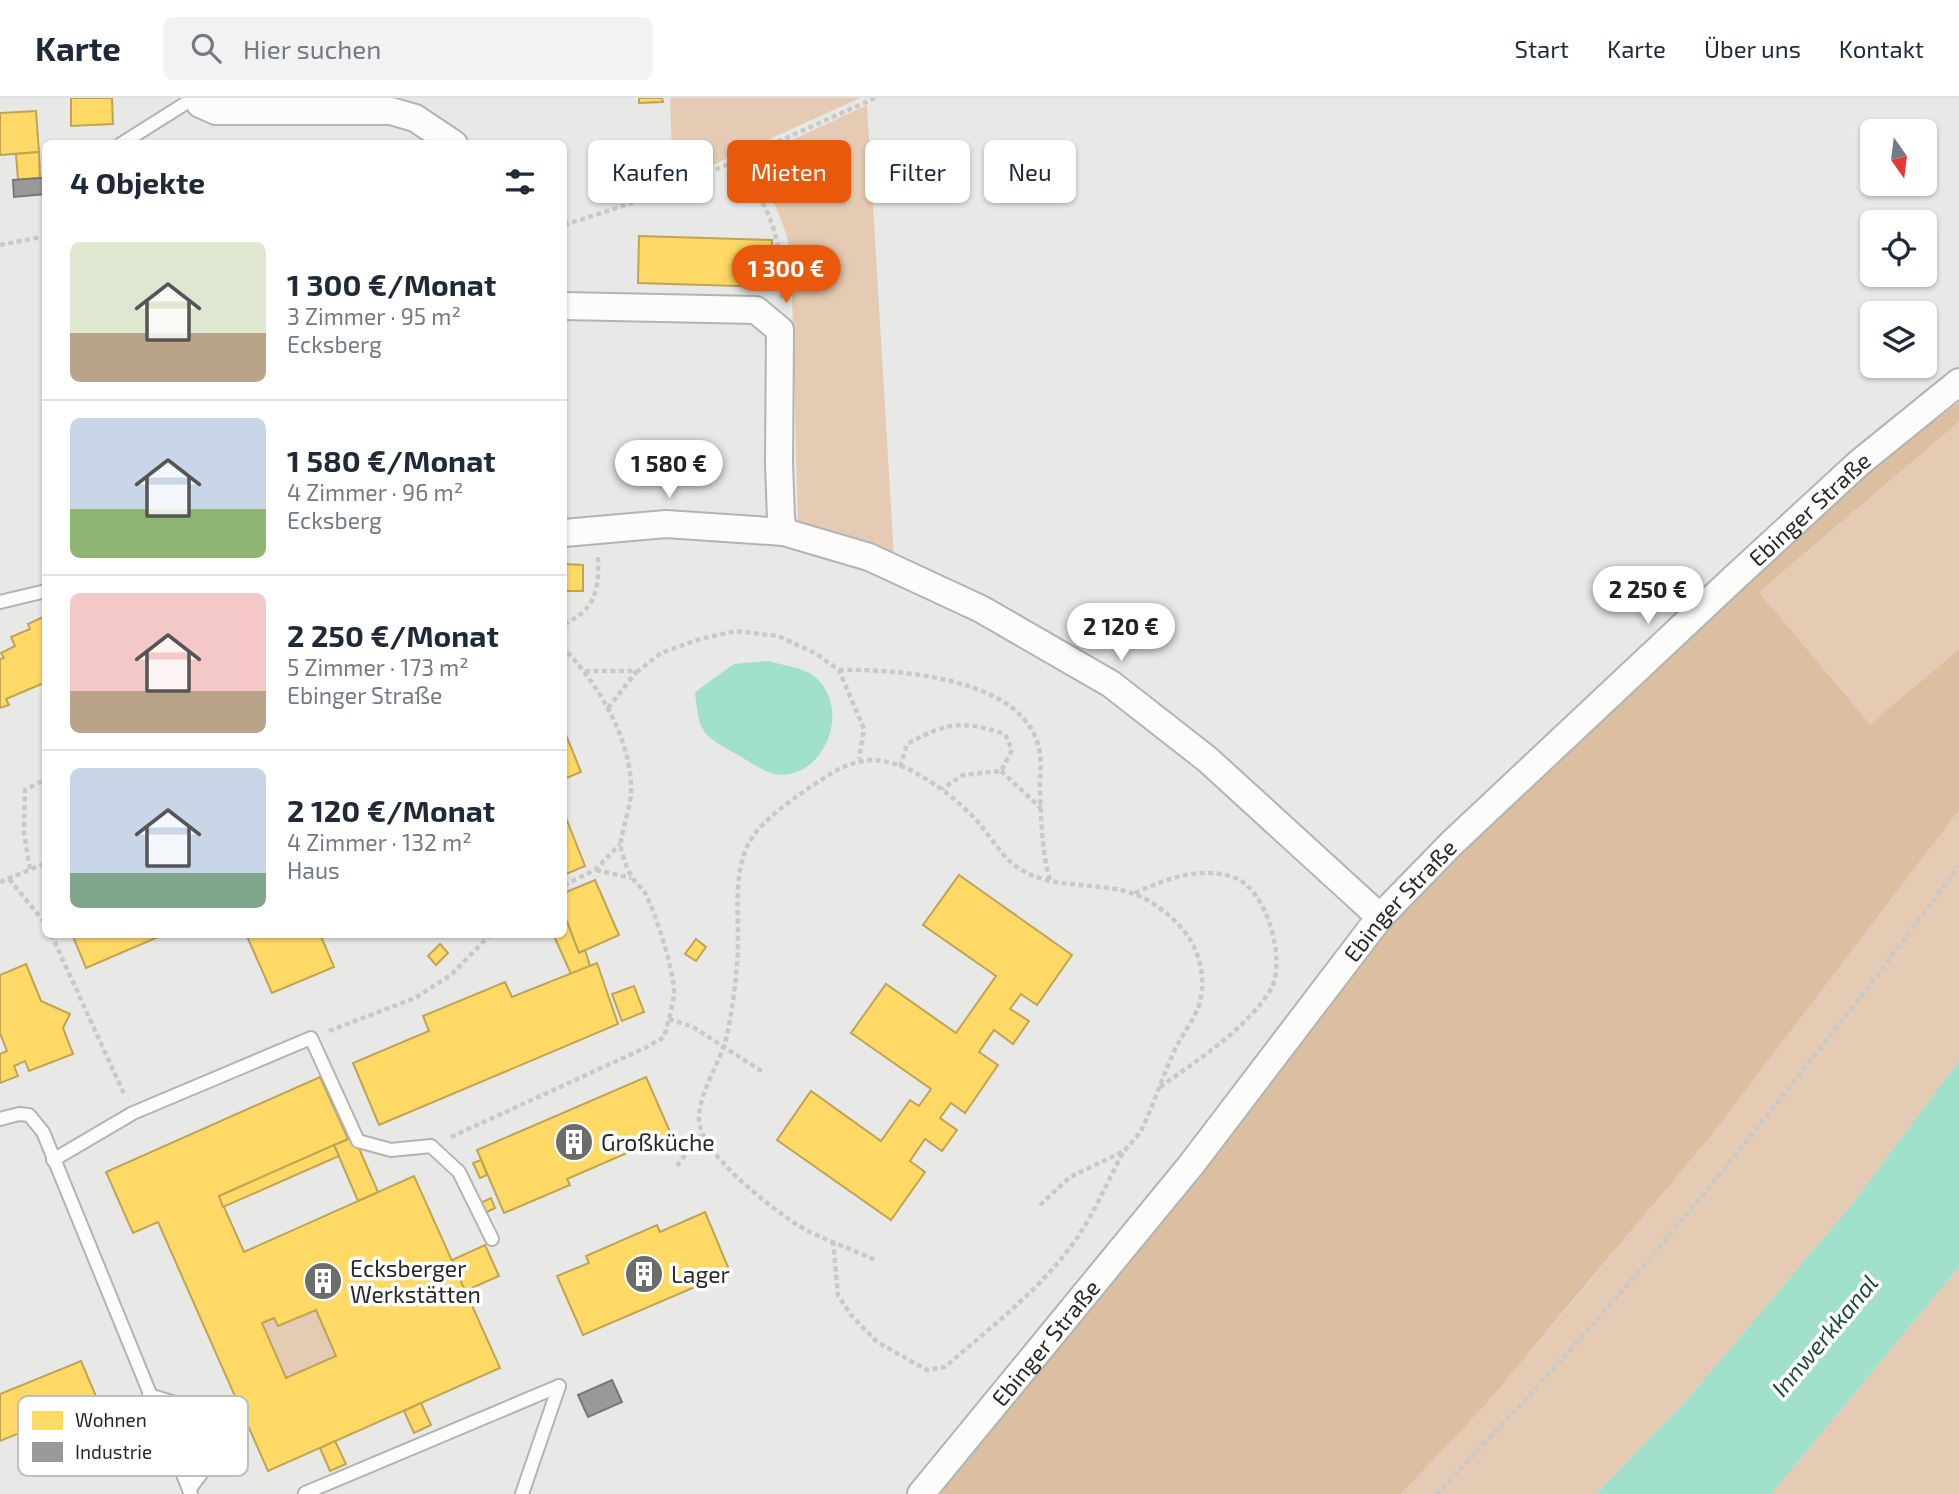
<!DOCTYPE html>
<html lang="de">
<head>
<meta charset="utf-8">
<style>
  :root { --surface:#fff; --page:#f2f2f3; --text:#1f2937; --muted:#747a83; --line:#e0e1e3; --accent:#ea580c }
  body { margin:0; font-family:"Exo 2",sans-serif; background:var(--page); color:var(--text); height:100vh; display:flex; flex-direction:column; font-size:26px; white-space:nowrap }
  * { box-sizing:border-box; margin:0 }
  p { font-size:23px; color:var(--muted) }
  .icon { flex:none; width:38px; height:38px; fill:none; stroke:currentColor; stroke-width:2; stroke-linecap:round; stroke-linejoin:round }
  .map { position:relative; flex:1; overflow:hidden }
  .panel { position:absolute; left:42px; top:42px; width:525px; height:798px; display:flex; flex-direction:column; background:var(--surface); border-radius:10px; box-shadow:0 2px 5px #0004 }
  .panel>* { flex:none }
  .guide { position:absolute; left:588px; top:42px; width:665px; height:63px; display:flex; gap:14px }
  .needle { width:46px; rotate:166deg }
  .buttons { position:absolute; left:1860px; top:21px; display:grid; gap:14px }
  .buttons a { display:grid; place-items:center; width:77px; height:77px; border-radius:10px; background:var(--surface); box-shadow:0 2px 5px #0004; font-size:35px }
  .price { position:absolute; translate:-50% -60px; padding:0 16px; border-radius:24px; background:#fff; color:#222; font-size:23px; line-height:46px; filter:drop-shadow(0 2px 4px #0008) }
  .price::after { content:''; position:absolute; left:50%; top:42px; width:21px; height:16px; margin-left:-10px; background:inherit; clip-path:polygon(0 0,100% 0,50% 100%) }
  .price.current { background:var(--accent); color:#fff }
  ul { padding:0; list-style:none }
  li { display:flex; align-items:center; gap:21px; height:175px; padding:0 28px }
  li+li { border-top:2px solid var(--line) }
  li span { display:grid; place-items:center; flex:none; width:196px; height:140px; border-radius:10px; color:#555 }
  li>.icon { margin-inline-start:auto }
  span .icon { width:84px; height:84px; fill:#fffc; stroke-width:1 }
  li b { font-size:30px }
  h2 { display:flex; justify-content:space-between; align-items:center; height:84px; padding:0 28px; font-size:30px }
  .tag { padding:0 24px; border-radius:10px; background:var(--surface); box-shadow:0 2px 5px #0004; font-size:24px; line-height:63px }
  .tag.current { background:var(--accent); color:#fff }
  header { display:flex; align-items:center; gap:42px; box-sizing:border-box; height:98px; padding:0 35px; background:var(--surface); border-bottom:2px solid var(--line) }
  header strong { font-size:33px }
  nav { display:flex; gap:38px; margin-inline-start:auto; font-size:24px }
  .search { width:490px; height:63px; background:var(--page); display:flex; align-items:center; gap:18px; box-sizing:border-box; padding:0 24px; border-radius:10px; color:var(--muted); font-size:26px }
  .map>svg:first-child { display:block }
</style>
</head>
<body>
<header>
<strong>Karte</strong>
<div class="search"><svg class="icon" aria-label="search" viewBox="0 0 24 24"><circle cx="10" cy="10" r="6"/><path d="M15 15l6 6"/></svg>Hier suchen</div>
<nav><a>Start</a><a>Karte</a><a>Über uns</a><a>Kontakt</a></nav>
</header>
<div class="map">
<svg width="1959" height="1396" viewBox="0 0 1959 1396">
  <rect width="100%" height="100%" fill="#e8e9e7"/>
  <g fill="#e5cbb3">
    <path d="M670 0H860L673 85Z"/>
    <path d="M867 7 894 459 798 430 792 195C797 142 775 107 751 61Z"/>
    <path d="M1959 324V551L1870 626 1759 494Z"/>
    <path d="M1959 712V963L1852 1106 1686 1303 1596 1396H1401C1604 1181 1780 946 1959 712Z"/>
    <path d="M1959 1169V1396H1771Z"/>
    <path d="M316 1212 336 1258 286 1280 262 1225 274 1220 279 1228Z"/>
  </g>
  <path fill="#dcbea0" d="M1959 304V324L1759 494 1870 626 1959 551V712L1708 1041 1484 1308 1401 1396H938L1189 1091 1378 837 1447 761 1865 376Z"/>
  <g fill="#a1e0ca">
    <path d="M768 563C781 567 803 569 814 578 855 613 821 685 774 676 762 673 747 662 736 656 700 636 699 633 695 594L734 566Z"/>
    <path d="M1959 963V1169L1771 1396H1596L1686 1303 1852 1106Z"/>
  </g>
  <g fill="#ffd966" stroke="#bfa453" stroke-width="2" fill-rule="evenodd">
    <path d="M71 0H112L113 26 71 28Z"/>
    <path d="M639 0H662L663 4 639 5Z"/>
    <path d="M36 13 39 54 0 57V15Z"/>
    <path d="M39 54 40 80 18 82 16 56Z"/>
    <path d="M639 138 772 142 771 189 638 185Z"/>
    <path d="M564 466 583 467V493H564Z"/>
    <path d="M43 519 46 584 6 601 9 607 0 610V561L4 560 1 555 15 548 11 539 30 531 28 526Z"/>
    <path d="M564 632 581 674 564 681Z"/>
    <path d="M564 715 585 768 564 777Z"/>
    <path d="M959 777 1072 857 1037 907 1021 896 1010 911 1029 923 1013 946 994 932 979 954 998 967 965 1015 951 1005 940 1020 957 1032 942 1053 925 1041 910 1063 925 1074 891 1122 777 1042 811 993 881 1043 910 1002 919 1008 931 991 851 935 886 886 956 935 996 878 923 827Z"/>
    <path d="M595 782 619 837 579 855 564 816V795Z"/>
    <path d="M564 816 579 855 585 852 590 868 571 876 553 836H564Z"/>
    <path d="M72 836H165L86 870Z"/>
    <path d="M246 836H320L334 869 272 895Z"/>
    <path d="M696 841 706 849 696 863 685 856Z"/>
    <path d="M440 846 448 855 436 867 428 858Z"/>
    <path d="M597 865 618 926 379 1027 353 965 429 933 423 918 505 884 512 899Z"/>
    <path d="M26 866 41 903 70 916 63 930 73 956 29 973 25 963 14 968 18 978 0 985V956L7 953 0 935V877Z"/>
    <path d="M634 888 644 914 622 923 612 896Z"/>
    <path d="M320 979 348 1041 219 1098 244 1154 414 1078 500 1270 268 1373 158 1124 133 1135 106 1074ZM316 1212 336 1258 286 1280 262 1225 274 1220 278 1228Z"/>
    <path d="M646 979 671 1036 567 1081 570 1087 504 1115 477 1052Z"/>
    <path d="M354 1039 378 1094 358 1103 334 1047Z"/>
    <path d="M334 1047 339 1058 223 1109 219 1098Z"/>
    <path d="M481 1062 487 1077 480 1080 473 1065Z"/>
    <path d="M491 1100 495 1110 481 1117 476 1107Z"/>
    <path d="M705 1114 730 1174 583 1237 557 1178 589 1165 586 1158 657 1127 660 1134Z"/>
    <path d="M485 1147 499 1178 465 1193 452 1162Z"/>
    <path d="M81 1263 98 1303 0 1343V1296Z"/>
    <path d="M421 1305 431 1327 414 1335 404 1313Z"/>
    <path d="M335 1343 346 1366 330 1373 320 1350Z"/>
  </g>
  <g fill="#999" stroke="#777" stroke-width="2">
    <path d="M40 80H46V96L14 99 13 82Z"/>
    <path d="M612 1282 622 1304 588 1319 578 1297Z"/>
  </g>
  <g fill="none" stroke-linecap="round" stroke-linejoin="round">
    <defs>
      <g id="service">
        <path d="M121 46 194 0"/>
        <path d="M0 504 46 493"/>
        <path d="M0 1021 19 1016 29 1017 43 1034 191 1396"/>
        <path d="M53 1062 133 1015 311 940 358 1043 391 1052 431 1048 459 1074 492 1141"/>
        <path d="M149 1297 201 1313 217 1327 218 1353 189 1392"/>
        <path d="M305 1395 559 1288"/>
        <path d="M522 1396 559 1288"/>
      </g>
      <g id="minor">
        <path d="M198 0 200 6 216 13H391L415 20 454 46"/>
        <path d="M564 208 756 212 780 232 779 365 781 421 784 434"/>
        <path d="M784 434 869 459 981 511 1111 586 1207 661 1380 819"/>
        <path d="M564 435 666 426 784 434"/>
        <path id="s1" d="M921 1396 1191 1067 1380 819 1451 746 1732 482 1859 365 1959 284"/>
      </g>
    </defs>
    <use href="#service" stroke="#b3b4b2" stroke-width="16"/>
    <use href="#minor" stroke="#b3b4b2" stroke-width="30"/>
    <g stroke="#c9c9c8" stroke-width="4.5" stroke-dasharray="5 3.5" stroke-linecap="butt">
      <path d="M732 64C770 101 784 148 782 200"/>
      <path d="M564 127 666 94 875 0"/>
      <path d="M0 147 46 138"/>
      <path d="M564 526C596 512 599 491 598 459"/>
      <path d="M839 572C897 571 1030 579 1040 656 1042 668 1039 681 1040 693 1041 723 1042 754 1050 783"/>
      <path d="M585 573H638L661 555 700 541 736 533 778 538 815 555 839 572 864 631 859 661"/>
      <path d="M608 610 637 573"/>
      <path d="M900 669 907 646C948 624 961 622 1005 636L1012 652 1001 673 963 677 942 691"/>
      <path d="M1001 673 1041 710"/>
      <path d="M30 771 24 735 25 692 46 681"/>
      <path d="M596 772 631 780"/>
      <path d="M9 781 46 826"/>
      <path d="M0 784 46 765"/>
      <path d="M564 787 595 772 620 746"/>
      <path d="M1135 795C1166 781 1199 768 1233 779 1266 789 1287 862 1271 891 1246 932 1197 962 1159 990"/>
      <path d="M51 836 125 998"/>
      <path d="M669 921 693 929 763 974"/>
      <path d="M329 933 415 900 451 877 491 836"/>
      <path d="M451 1039 647 949 664 939C668 925 672 911 674 897 676 878 655 813 645 795 642 789 635 785 632 779 627 771 622 758 621 749 619 741 630 710 631 697 633 642 599 588 564 550"/>
      <path d="M677 1068 701 1036"/>
      <path d="M1040 1107 1070 1079 1122 1054"/>
      <path d="M833 1143 838 1197 851 1217 877 1244 927 1272 945 1269C986 1233 1031 1199 1065 1156 1089 1127 1103 1093 1120 1060 1126 1048 1137 1041 1143 1029 1154 1005 1162 980 1173 956 1180 939 1193 924 1199 907 1207 882 1200 853 1184 833 1173 819 1152 802 1134 796 1095 782 1048 794 1013 766 1000 755 989 737 978 724 961 705 938 687 916 675 878 655 855 659 821 682 801 695 761 722 750 743 730 778 741 827 737 867 735 890 732 914 727 937 721 965 701 989 699 1018 696 1053 769 1108 796 1126 820 1141 850 1150 875 1162"/>
      <path d="M1436 1396C1626 1201 1797 986 1959 768"/>
    </g>
    <use href="#service" stroke="#fcfcfb" stroke-width="12"/>
    <use href="#minor" stroke="#fcfcfb" stroke-width="26"/>
  </g>
  <defs>
    <symbol id="building-disc" viewBox="-11 -11 22 22"><circle r="9.5" fill="#6c6c6b" stroke="#fff"/><path d="M-4-6H4V6H1V3H-1V6H-4ZM-2.5-4.3h1.7v1.8h-1.7ZM.8-4.3h1.7v1.8H.8ZM-2.5-1h1.7V.8h-1.7ZM.8-1h1.7V.8H.8Z" fill="#fff"/></symbol>
  </defs>
  <g fill-rule="evenodd">
    <use href="#building-disc" x="552" y="1022" width="44" height="44"/>
    <use href="#building-disc" x="622" y="1154" width="44" height="44"/>
    <use href="#building-disc" x="301" y="1161" width="44" height="44"/>
  </g>
  <g text-anchor="middle" dominant-baseline="central" stroke-width="7" stroke-linejoin="round" paint-order="stroke">
    <g font-size="23" fill="#292928" stroke="#fff">
      <text stroke="none"><textPath href="#s1" startOffset="1330">Ebinger Straße</textPath></text>
      <text stroke="none"><textPath href="#s1" startOffset="763">Ebinger Straße</textPath></text>
      <text stroke="none"><textPath href="#s1" startOffset="196">Ebinger Straße</textPath></text>
    </g>
    <g font-size="23" fill="#292928" stroke="#fff" text-anchor="start">
      <text x="601" y="1044">Großküche</text>
      <text x="350" y="1170">Ecksberger<tspan x="350" dy="26">Werkstätten</tspan></text>
      <text x="671" y="1176">Lager</text>
    </g>
    <g font-size="24" font-style="italic" fill="#21493d" stroke="#fff">
      <text transform="translate(1824 1237) rotate(-50)">Innwerkkanal</text>
    </g>
  </g>
  <rect x="18" y="1298" width="230" height="80" rx="10" fill="#fff" stroke="#bfbfbe" stroke-width="2"/>
  <rect x="32" y="1313" width="31" height="19" fill="#ffd966"/>
  <rect x="32" y="1344" width="31" height="20" fill="#999"/>
  <g font-size="19" fill="#292928">
    <text x="75" y="1329">Wohnen</text>
    <text x="75" y="1361">Industrie</text>
  </g>
</svg>
<div class="buttons">
<a><svg class="needle" viewBox="-14 -14 28 28"><path d="M0-13l5 13h-10z" fill="#e53935"/><path d="M0 13l5-13h-10z" fill="#747a83"/></svg></a>
<a><svg class="icon" aria-label="locate" viewBox="0 0 24 24"><circle cx="12" cy="12" r="6"/><path d="M12 2v4M12 18v4M2 12h4M18 12h4"/></svg></a>
<a><svg class="icon" aria-label="layers" viewBox="0 0 24 24"><path d="M12 4l9 5-9 5-9-5zM3 14l9 5 9-5"/></svg></a>
</div>
<b class="price current" style="left:786px;top:207px">1 300 €</b>
<b class="price" style="left:669px;top:402px">1 580 €</b>
<b class="price" style="left:1648px;top:528px">2 250 €</b>
<b class="price" style="left:1121px;top:565px">2 120 €</b>
<div class="guide">
<a class="tag">Kaufen</a>
<a class="tag current">Mieten</a>
<a class="tag">Filter</a>
<a class="tag">Neu</a>
</div>
<section class="panel">
<h2>4 Objekte<svg class="icon" aria-label="filters" viewBox="0 0 24 24"><path d="M4 7h16M4 17h16"/><circle cx="9" cy="7" r="2"/><circle cx="15" cy="17" r="2"/></svg></h2>
<ul>
<li><span style="background:linear-gradient(#dfe7d0 65%,#b9a48a 0)"><svg class="icon" aria-label="home" viewBox="0 0 24 24"><path d="M3 11l9-7 9 7M6 9v11h12V9"/></svg></span><div><b>1 300 €/Monat</b><p>3 Zimmer · 95 m²</p><p>Ecksberg</p></div></li>
<li><span style="background:linear-gradient(#c9d6e8 65%,#8fb573 0)"><svg class="icon" aria-label="home" viewBox="0 0 24 24"><path d="M3 11l9-7 9 7M6 9v11h12V9"/></svg></span><div><b>1 580 €/Monat</b><p>4 Zimmer · 96 m²</p><p>Ecksberg</p></div></li>
<li><span style="background:linear-gradient(#f6c9c9 70%,#b9a48a 0)"><svg class="icon" aria-label="home" viewBox="0 0 24 24"><path d="M3 11l9-7 9 7M6 9v11h12V9"/></svg></span><div><b>2 250 €/Monat</b><p>5 Zimmer · 173 m²</p><p>Ebinger Straße</p></div></li>
<li><span style="background:linear-gradient(#c9d6e8 75%,#7fa58c 0)"><svg class="icon" aria-label="home" viewBox="0 0 24 24"><path d="M3 11l9-7 9 7M6 9v11h12V9"/></svg></span><div><b>2 120 €/Monat</b><p>4 Zimmer · 132 m²</p><p>Haus</p></div></li>
</ul>
</section>
</div>
</body>
</html>
